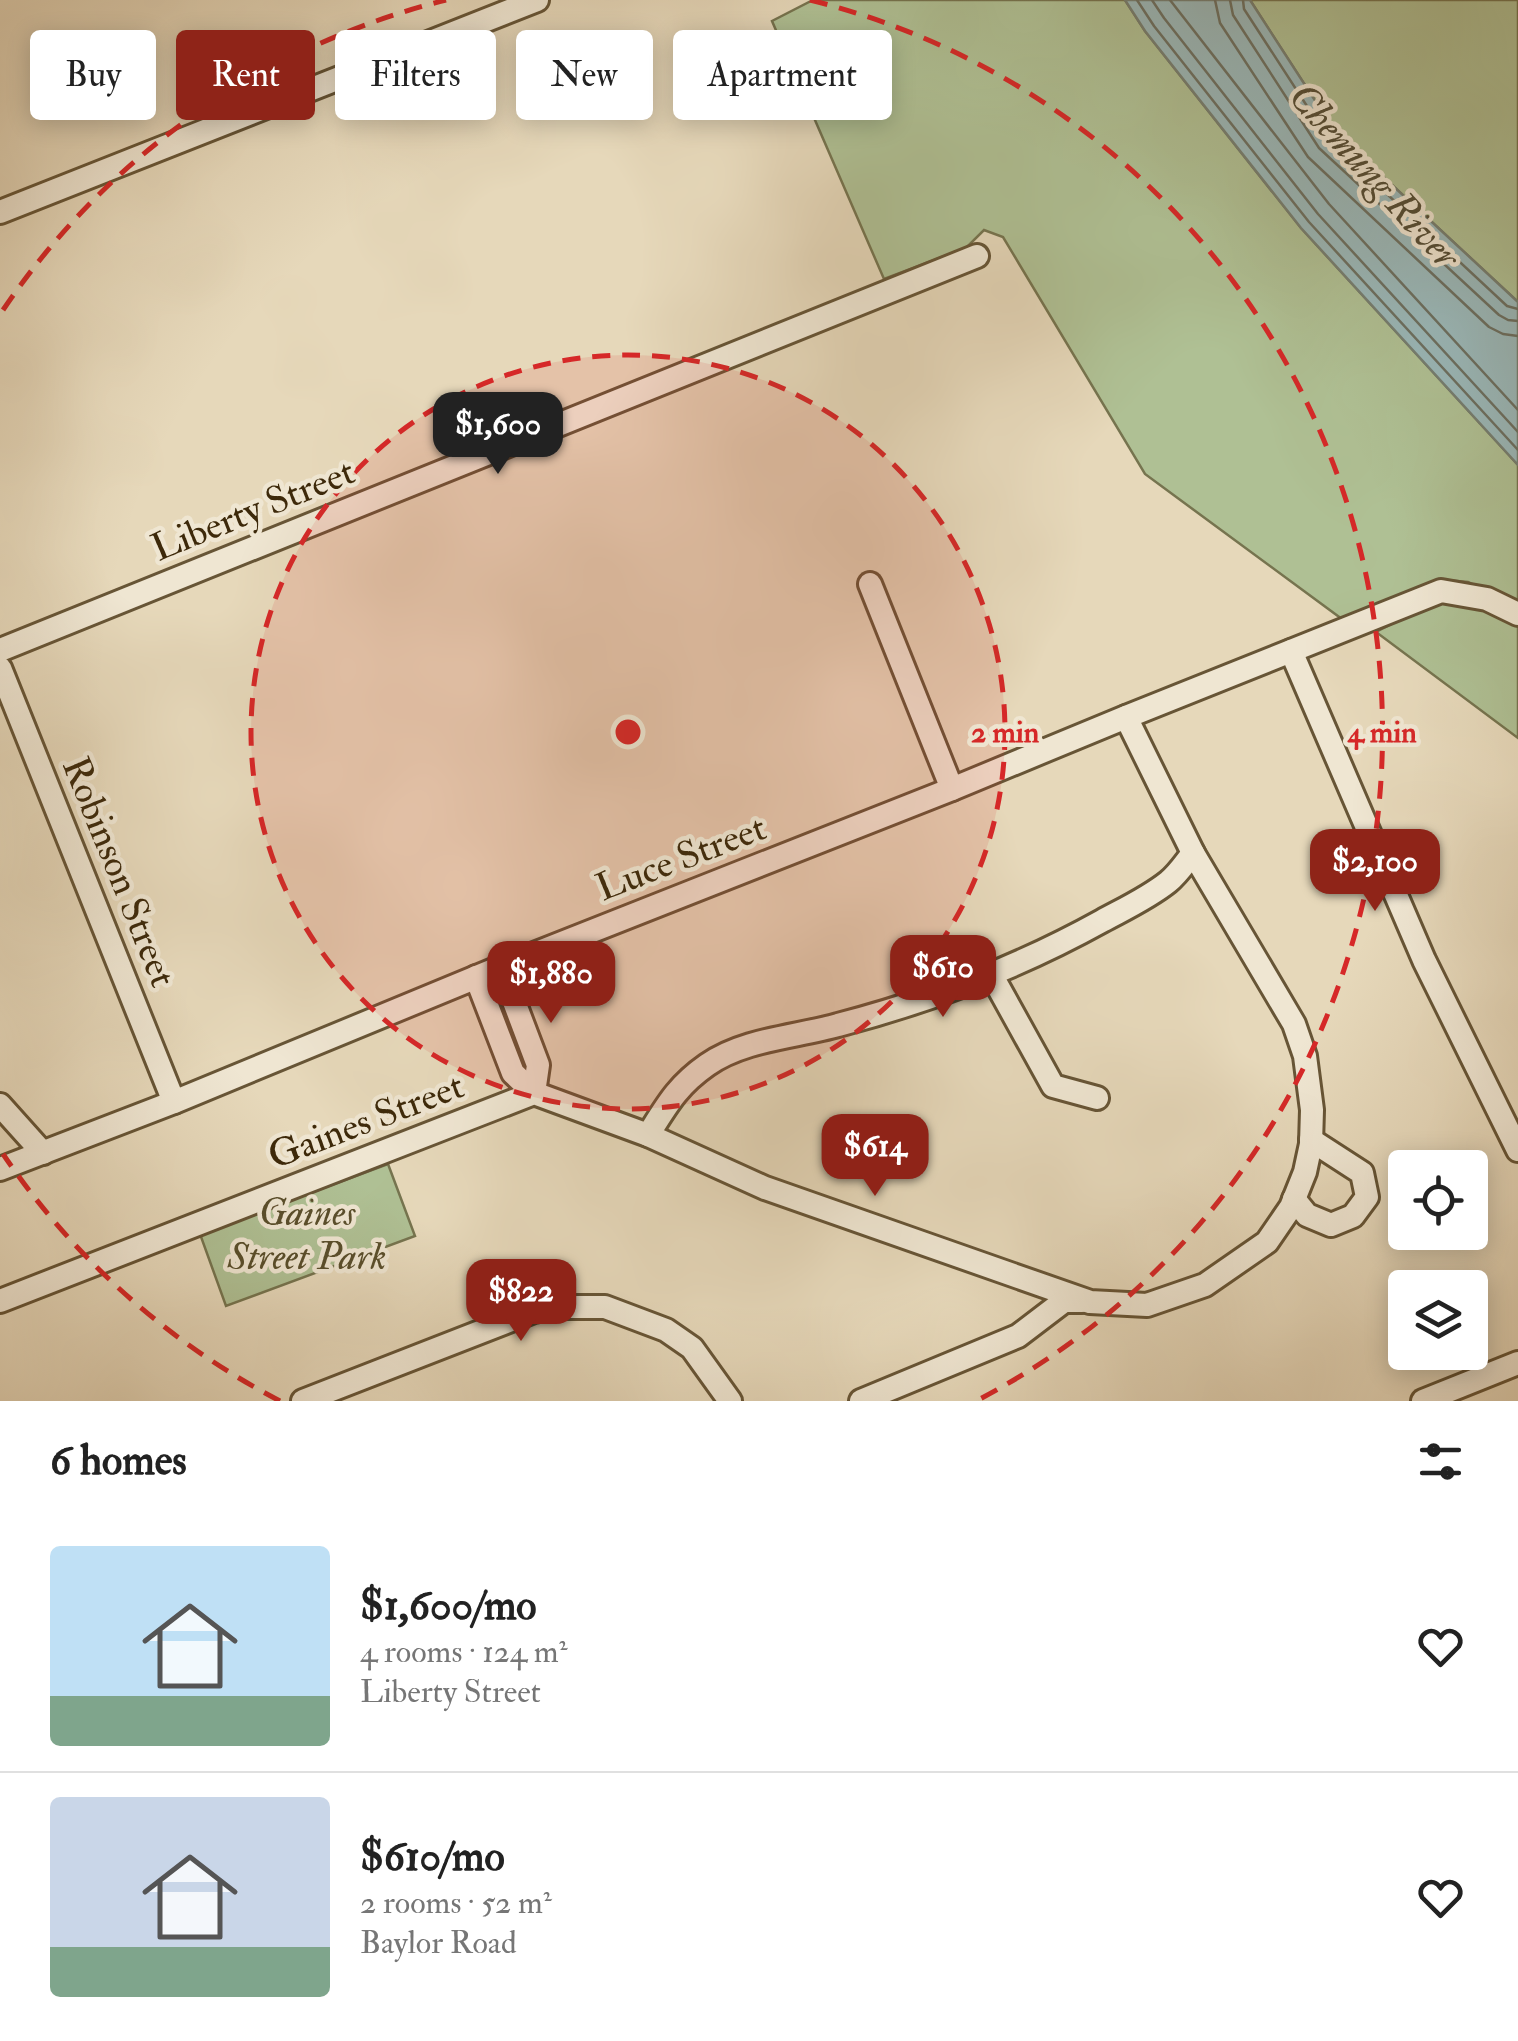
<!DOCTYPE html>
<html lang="en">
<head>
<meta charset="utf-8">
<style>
  :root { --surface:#fff; --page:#f6f6f6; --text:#222; --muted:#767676; --line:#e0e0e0; --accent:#8f2418 }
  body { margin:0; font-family:"IM FELL Double Pica",serif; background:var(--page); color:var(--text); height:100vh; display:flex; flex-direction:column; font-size:38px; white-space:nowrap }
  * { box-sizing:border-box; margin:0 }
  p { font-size:32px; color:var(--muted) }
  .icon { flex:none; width:55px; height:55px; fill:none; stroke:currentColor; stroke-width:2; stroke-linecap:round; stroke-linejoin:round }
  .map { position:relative; height:1401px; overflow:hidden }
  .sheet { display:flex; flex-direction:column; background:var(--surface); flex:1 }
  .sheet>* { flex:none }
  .banner { position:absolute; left:30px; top:30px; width:1000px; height:90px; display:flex; gap:20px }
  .fabs { position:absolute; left:1388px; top:1150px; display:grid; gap:20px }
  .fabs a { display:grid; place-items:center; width:100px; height:100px; border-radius:10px; background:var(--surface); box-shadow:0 5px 25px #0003; font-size:50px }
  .price { position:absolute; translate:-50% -85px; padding:0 22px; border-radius:20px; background:var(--accent); color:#fff; font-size:32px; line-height:65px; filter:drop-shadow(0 2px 5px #0008) }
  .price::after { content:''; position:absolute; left:50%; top:60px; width:30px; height:22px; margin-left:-15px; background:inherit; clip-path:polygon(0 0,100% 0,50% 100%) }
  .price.active { background:#222; color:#fff }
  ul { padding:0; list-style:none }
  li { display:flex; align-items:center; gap:30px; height:250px; padding:0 50px }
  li+li { border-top:2px solid var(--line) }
  li span { display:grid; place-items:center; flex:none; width:280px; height:200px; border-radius:10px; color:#555 }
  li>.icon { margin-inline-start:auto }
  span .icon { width:120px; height:120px; fill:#fffc; stroke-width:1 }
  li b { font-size:42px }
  h2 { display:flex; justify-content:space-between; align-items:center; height:120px; padding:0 50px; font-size:42px }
  .tag { padding:0 35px; border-radius:10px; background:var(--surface); box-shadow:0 5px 25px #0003; font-size:35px; line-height:90px }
  .tag.active { background:var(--accent); color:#fff }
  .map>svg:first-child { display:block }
</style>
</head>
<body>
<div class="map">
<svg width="1518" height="1401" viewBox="0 0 1518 1401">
  <rect width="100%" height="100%" fill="#e6d8ba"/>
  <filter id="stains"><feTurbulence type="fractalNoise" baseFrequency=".002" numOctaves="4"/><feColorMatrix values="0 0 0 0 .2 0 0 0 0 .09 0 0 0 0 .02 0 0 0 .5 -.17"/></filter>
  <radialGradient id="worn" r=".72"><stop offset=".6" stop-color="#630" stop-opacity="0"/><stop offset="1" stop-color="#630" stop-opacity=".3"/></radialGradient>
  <g fill="#afc094" stroke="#76744f" stroke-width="2.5">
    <path d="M813 0H1125L1145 31 1301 228 1518 465V607L1468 582 1446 580 1342 619 1145 474 1003 237 984 230 966 248 884 279 772 21Z"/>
    <path d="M1250 0H1518V302L1336 133Z"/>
    <path d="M1457 598 1518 622V738L1376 632 1434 602Z"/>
    <path d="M388 1164 415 1236 226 1306 200 1234Z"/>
  </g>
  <path fill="#9ab8b9" stroke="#757f73" stroke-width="2.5" d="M1125 0H1250L1336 133 1518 302V465L1301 228 1145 31Z"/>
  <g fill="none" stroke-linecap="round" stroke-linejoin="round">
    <g stroke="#6c7062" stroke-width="2.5">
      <path d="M1137 0 1154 26 1309 222 1518 450"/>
      <path d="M1152 0 1164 18 1318 214 1518 432"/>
      <path d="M1170 0 1329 204 1518 410"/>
      <path d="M1215 0 1220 23 1308 157 1489 327 1503 334 1518 336"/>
      <path d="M1230 0 1233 15 1319 148 1499 315 1508 320 1518 321"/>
      <path d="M1243 0 1244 9 1329 140 1507 306 1518 309"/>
    </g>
    <defs>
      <g id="minor">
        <path d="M0 212 537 0"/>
        <path d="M870 584 952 789"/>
        <path d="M0 650 977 256"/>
        <path d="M1291 651 1424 960 1518 1150"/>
        <path d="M0 668 174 1102"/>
        <path d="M501 967 538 1065 534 1093"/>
        <path d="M991 974 1053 1086 1097 1098"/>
        <path d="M476 977 513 1073 534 1093"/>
        <path d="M0 1105 43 1153"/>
        <path d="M648 1135C667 1105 677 1086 707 1065 744 1039 796 1037 838 1025 930 1001 1019 967 1102 921 1124 909 1148 898 1168 882 1178 874 1185 863 1193 853"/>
        <path d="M0 1169 174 1102 501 967 952 789 1126 717 1441 591 1487 599 1518 614"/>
        <path d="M1294 1199 1307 1215 1331 1225 1353 1216 1367 1197 1362 1173 1311 1140"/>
        <path d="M0 1301 534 1093 648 1135 765 1188 1090 1302 1147 1305 1205 1285 1267 1242 1291 1207 1305 1172 1311 1144 1312 1110 1305 1056 1294 1024 1193 853 1126 717"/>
        <path d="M303 1401 534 1311 553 1307H605L666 1330 692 1348 730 1401"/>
        <path d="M861 1401 1018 1336 1064 1301H1082"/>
        <path d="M1423 1401 1518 1363"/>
      </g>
    </defs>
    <use href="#minor" stroke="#675536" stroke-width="28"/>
    <use href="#minor" stroke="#efe6d2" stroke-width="22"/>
  </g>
  <circle cx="628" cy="732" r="377" fill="#d62828" fill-opacity=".12"/>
  <g fill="none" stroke="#d62828" stroke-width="5" stroke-dasharray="18 12">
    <circle cx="628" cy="732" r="377"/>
    <path d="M280 1401A754 754 0 0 1 3 1154M3 310A754 754 0 0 1 446 0M810 0A754 754 0 0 1 976 1401"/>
  </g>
  <g text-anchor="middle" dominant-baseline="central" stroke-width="9" stroke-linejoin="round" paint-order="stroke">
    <g font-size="38" fill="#3d290a" stroke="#efe6d2">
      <text transform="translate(253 510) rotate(-22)">Liberty Street</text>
      <text transform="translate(681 858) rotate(-21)">Luce Street</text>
      <text transform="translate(119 872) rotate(68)">Robinson Street</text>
      <text transform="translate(366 1121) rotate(-21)">Gaines Street</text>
    </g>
    <g font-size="38" font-style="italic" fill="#5a4f2c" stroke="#efe6d2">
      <text x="307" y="1213">Gaines<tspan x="307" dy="44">Street Park</tspan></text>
    </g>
    <g font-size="40" font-style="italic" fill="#544d36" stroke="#efe6d2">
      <text transform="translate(1374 176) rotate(48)">Chemung River</text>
    </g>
  </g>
  <circle cx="628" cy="732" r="15" fill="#d62828" stroke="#efe6d2" stroke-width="5"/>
  <g font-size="30" text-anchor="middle" font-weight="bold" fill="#d62828" stroke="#efe6d2" stroke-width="9" stroke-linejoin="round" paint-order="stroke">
    <text x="1005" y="742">2 min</text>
    <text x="1382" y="742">4 min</text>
  </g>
  <rect width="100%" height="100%" filter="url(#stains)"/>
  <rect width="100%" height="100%" fill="url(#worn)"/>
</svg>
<div class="fabs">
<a><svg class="icon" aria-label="locate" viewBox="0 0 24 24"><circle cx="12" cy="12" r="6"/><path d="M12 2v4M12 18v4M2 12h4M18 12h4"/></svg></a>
<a><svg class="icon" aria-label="layers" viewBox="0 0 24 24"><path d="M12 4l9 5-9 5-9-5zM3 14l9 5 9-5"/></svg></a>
</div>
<b class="price active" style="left:498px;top:477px">$1,600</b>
<b class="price" style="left:1375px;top:914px">$2,100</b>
<b class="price" style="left:943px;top:1020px">$610</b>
<b class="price" style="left:551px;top:1026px">$1,880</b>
<b class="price" style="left:875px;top:1199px">$614</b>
<b class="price" style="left:521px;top:1344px">$822</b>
<div class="banner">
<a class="tag">Buy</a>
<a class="tag active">Rent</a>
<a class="tag">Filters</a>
<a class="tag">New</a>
<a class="tag">Apartment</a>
</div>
</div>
<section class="sheet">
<h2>6 homes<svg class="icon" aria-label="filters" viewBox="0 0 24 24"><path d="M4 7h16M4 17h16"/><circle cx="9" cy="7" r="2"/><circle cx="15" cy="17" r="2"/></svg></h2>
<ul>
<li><span style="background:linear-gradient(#bfe0f5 75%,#7fa58c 0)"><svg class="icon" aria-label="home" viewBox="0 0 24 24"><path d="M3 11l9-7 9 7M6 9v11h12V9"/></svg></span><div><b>$1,600/mo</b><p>4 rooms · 124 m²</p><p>Liberty Street</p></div><svg class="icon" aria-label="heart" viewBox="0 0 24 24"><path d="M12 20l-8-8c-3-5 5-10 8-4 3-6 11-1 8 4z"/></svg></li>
<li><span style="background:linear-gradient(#c9d6e8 75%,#7fa58c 0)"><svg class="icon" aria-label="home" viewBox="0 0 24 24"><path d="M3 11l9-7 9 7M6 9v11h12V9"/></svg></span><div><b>$610/mo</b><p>2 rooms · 52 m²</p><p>Baylor Road</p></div><svg class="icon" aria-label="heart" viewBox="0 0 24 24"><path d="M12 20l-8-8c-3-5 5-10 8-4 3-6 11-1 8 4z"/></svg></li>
</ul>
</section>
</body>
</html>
